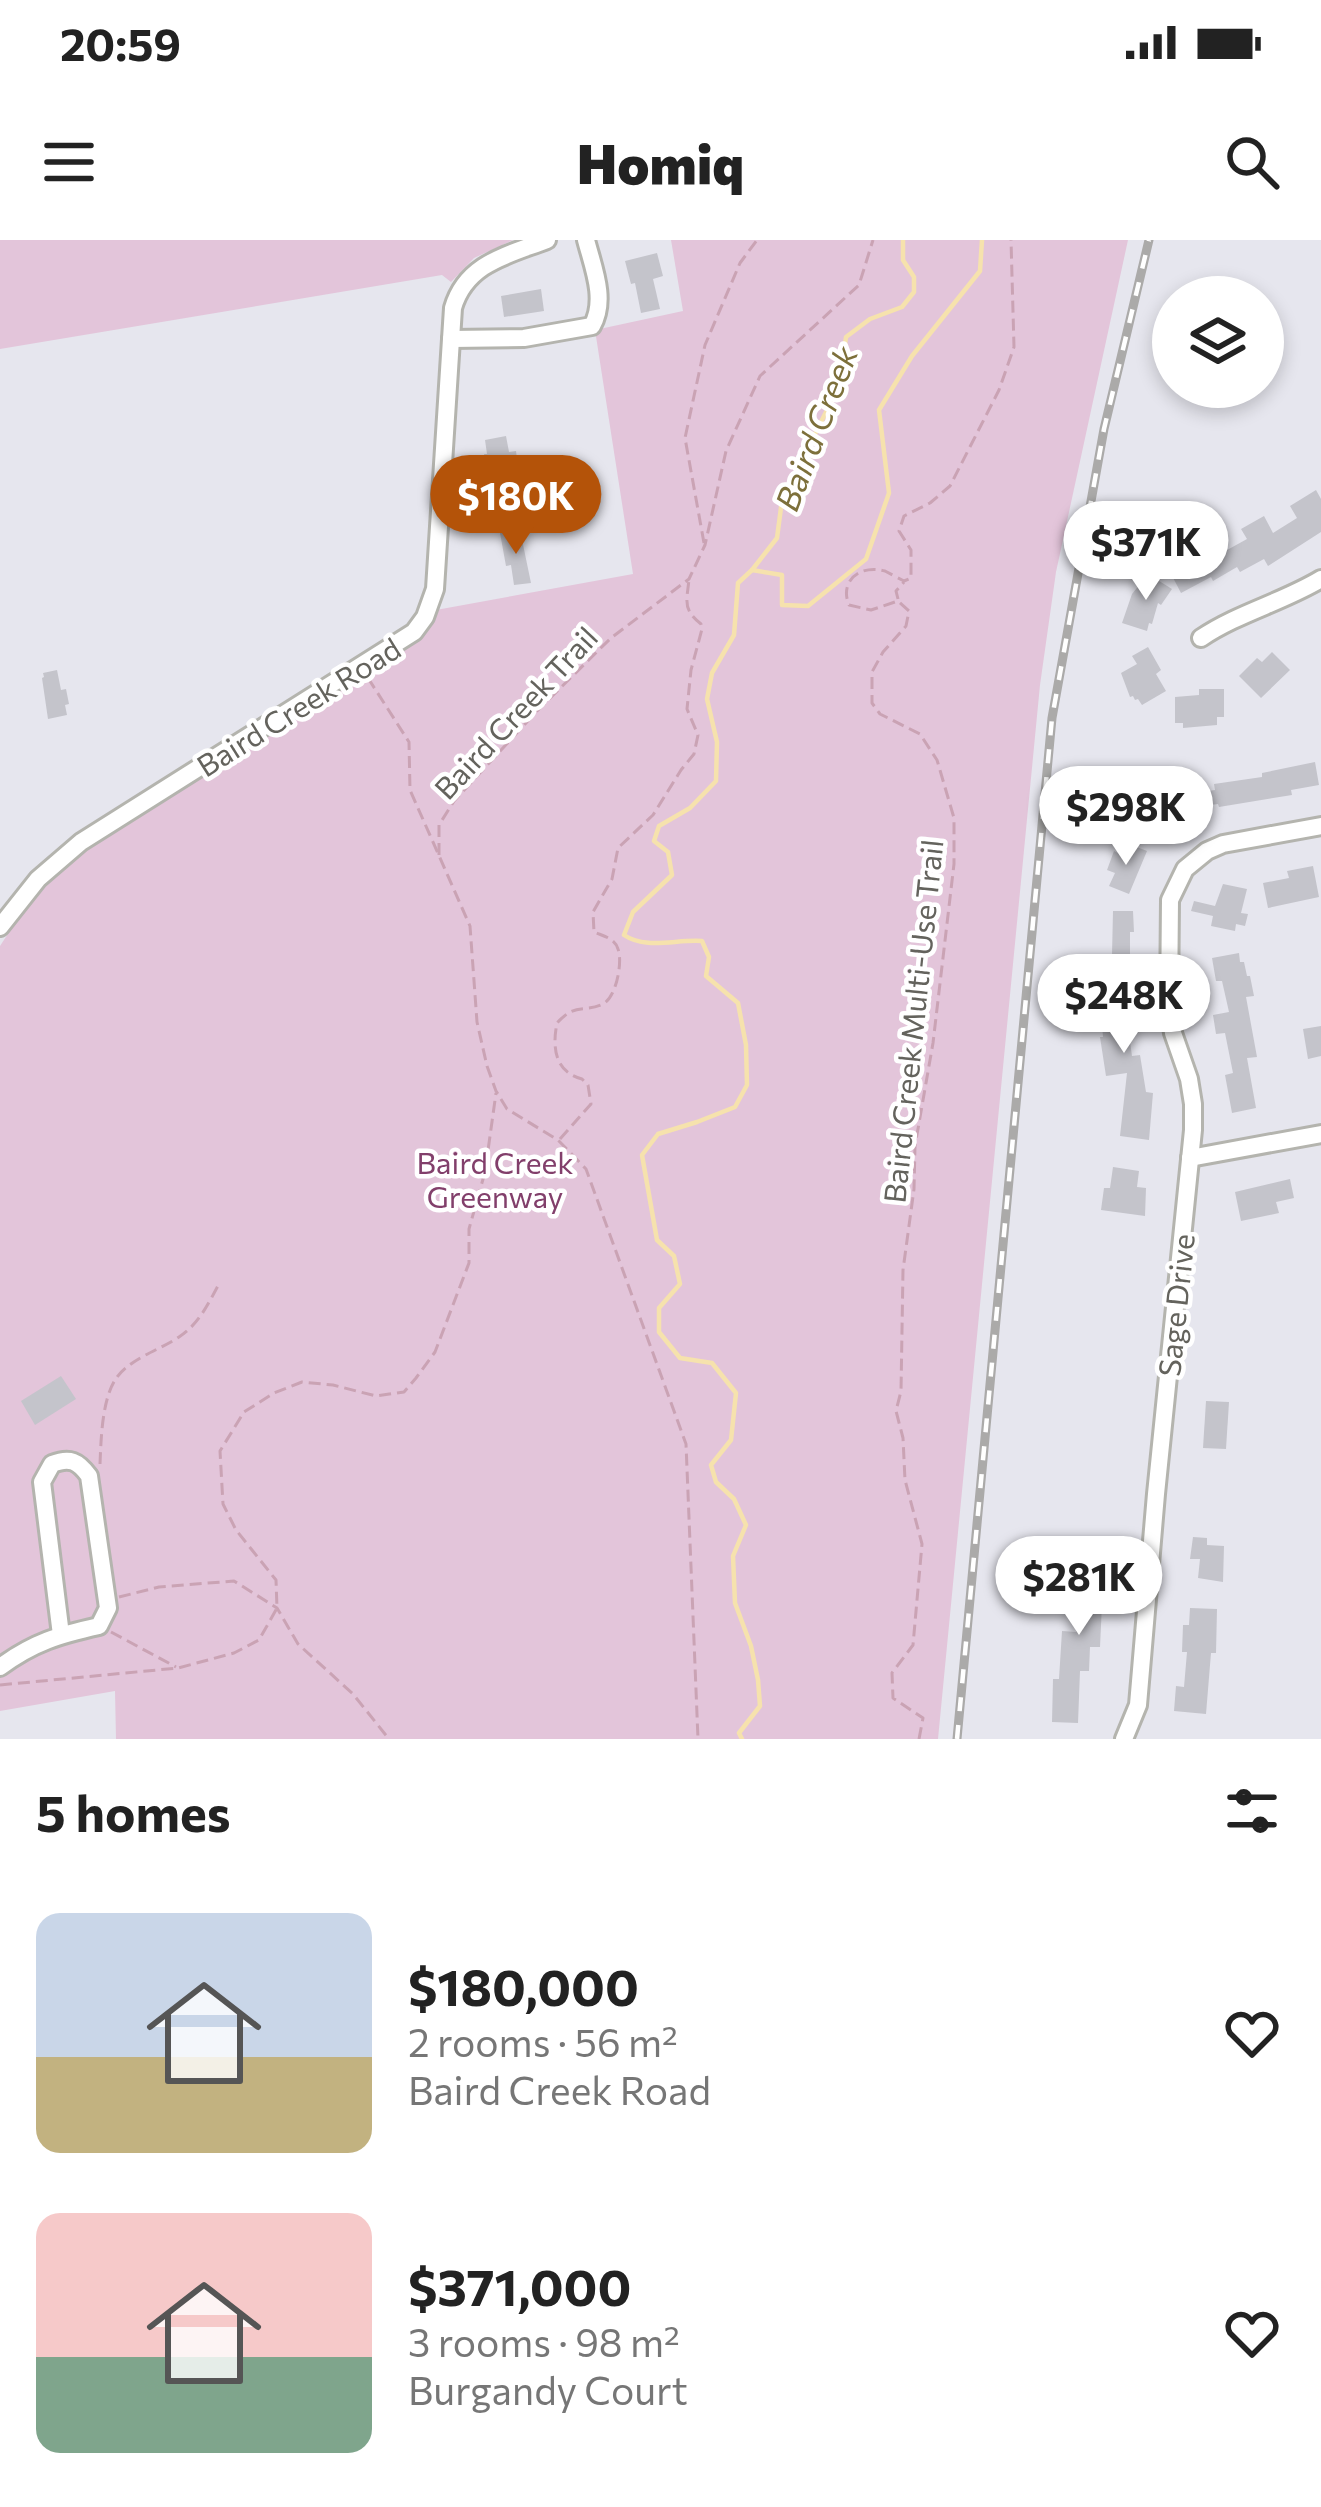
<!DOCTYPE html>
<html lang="en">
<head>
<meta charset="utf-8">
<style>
  :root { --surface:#fff; --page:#f6f6f6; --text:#222; --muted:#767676; --accent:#b45309 }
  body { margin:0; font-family:Commissioner,sans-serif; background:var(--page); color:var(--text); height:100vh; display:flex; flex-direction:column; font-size:45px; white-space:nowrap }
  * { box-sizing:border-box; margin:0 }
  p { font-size:39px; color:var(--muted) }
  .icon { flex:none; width:66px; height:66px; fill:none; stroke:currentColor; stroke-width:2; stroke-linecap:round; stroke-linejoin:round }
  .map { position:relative; height:1499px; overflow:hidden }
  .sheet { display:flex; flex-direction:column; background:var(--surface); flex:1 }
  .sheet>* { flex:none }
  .fabs { position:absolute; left:1152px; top:36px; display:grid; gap:24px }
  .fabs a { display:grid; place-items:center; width:132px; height:132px; border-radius:50%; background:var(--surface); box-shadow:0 6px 18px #0003; font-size:60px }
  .price { position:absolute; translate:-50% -102px; padding:0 27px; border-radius:42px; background:#fff; color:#222; font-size:39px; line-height:78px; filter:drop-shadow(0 3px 6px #0008) }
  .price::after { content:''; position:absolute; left:50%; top:72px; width:36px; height:27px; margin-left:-18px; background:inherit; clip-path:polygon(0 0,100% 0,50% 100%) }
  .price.on { background:var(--accent); color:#fff }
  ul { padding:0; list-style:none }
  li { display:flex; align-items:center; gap:36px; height:300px; padding:0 36px }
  li span { display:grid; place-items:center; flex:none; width:336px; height:240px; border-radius:24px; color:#555 }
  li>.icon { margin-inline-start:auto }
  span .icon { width:144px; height:144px; fill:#fffc; stroke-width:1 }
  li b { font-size:51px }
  h2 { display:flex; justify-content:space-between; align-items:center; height:144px; padding:0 36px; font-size:51px }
  .status { display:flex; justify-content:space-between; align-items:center; height:84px; padding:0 60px; background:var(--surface); direction:ltr }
  .status svg { height:33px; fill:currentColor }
  header { display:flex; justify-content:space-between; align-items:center; height:156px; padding:0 36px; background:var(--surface); font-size:54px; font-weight:800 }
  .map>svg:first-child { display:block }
</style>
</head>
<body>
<div class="status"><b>20:59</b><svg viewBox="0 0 49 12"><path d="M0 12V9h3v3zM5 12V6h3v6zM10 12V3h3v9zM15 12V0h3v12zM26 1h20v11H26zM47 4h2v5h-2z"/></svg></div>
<header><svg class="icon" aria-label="menu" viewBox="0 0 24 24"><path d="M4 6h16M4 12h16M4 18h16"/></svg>Homiq<svg class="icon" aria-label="search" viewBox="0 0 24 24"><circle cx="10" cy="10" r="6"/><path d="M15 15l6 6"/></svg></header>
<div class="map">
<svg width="1321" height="1499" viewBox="0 0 1321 1499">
  <rect width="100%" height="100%" fill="#e6e6ee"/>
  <g fill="#e3c5da">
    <path d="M0 0H513L474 18 451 42 442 35 0 109Z"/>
    <path d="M671 0H1128L1056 332 1040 445 938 1499H116L115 1451 0 1471V706L38 648 83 611 400 413 419 399 436 370 633 334 595 90 683 71Z"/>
  </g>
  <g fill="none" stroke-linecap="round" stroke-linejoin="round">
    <g stroke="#f6e2ad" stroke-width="4.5">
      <path d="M752 330 777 298 782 260 839 146 846 97 870 79 902 67 914 52V37L903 20V0"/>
      <path d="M742 1499 739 1493 760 1466 758 1440 751 1406 735 1363 733 1316 746 1285 734 1259 716 1242 711 1225 731 1200 736 1153 712 1123 680 1118 659 1092V1068L680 1044 674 1016 657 1000 642 915 658 894 697 882 735 867 747 845 746 805 738 763 706 736 709 717 702 701C676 699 646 710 624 695L633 672 672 635 668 612 654 601 659 586 690 568 716 541 717 502 707 459 712 433 734 395 738 343 752 330 782 335V365L808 366 866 319 889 253 879 170 912 116 980 31 982 0"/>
    </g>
  </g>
  <g fill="#c4c4cb">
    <path d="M657 13 663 36 653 39 660 69 641 73 635 43 631 44 625 21Z"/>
    <path d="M541 49 544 71 504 77 501 56Z"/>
    <path d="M506 196 509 212 516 211 518 226 511 228 514 242 493 245 490 225 487 226 484 214H487L485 200Z"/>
    <path d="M1316 250 1321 259V292L1268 326 1264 319 1240 332 1237 327 1213 341 1211 337 1181 353 1169 330 1213 306 1218 315 1247 299 1241 289 1264 276 1273 293 1297 278 1290 266Z"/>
    <path d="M520 290 531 343 514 345 511 325 506 326 500 293Z"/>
    <path d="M1148 334 1172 349 1161 365 1158 363 1152 384 1149 383 1147 391 1122 383 1132 354Z"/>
    <path d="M1148 407 1161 430 1156 434 1166 451 1142 465 1138 459 1135 460 1133 456 1130 457 1121 433 1137 424 1132 416Z"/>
    <path d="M1272 412 1290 430 1261 458 1239 436 1257 418 1262 422Z"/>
    <path d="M57 430 61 450 66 449 69 464 65 465 67 475 48 479 42 438 44 437 43 433Z"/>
    <path d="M1199 449H1224V477H1217V485L1183 488V483H1175V457L1199 455Z"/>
    <path d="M1315 522 1319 545 1291 550 1292 555 1219 567 1218 564 1211 565 1208 551 1215 550 1214 544 1262 537V533Z"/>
    <path d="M1164 553 1172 566 1182 560 1192 580 1170 592 1166 585 1143 597 1130 573Z"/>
    <path d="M1129 604 1147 611 1129 654 1109 646 1115 633 1107 630 1114 611 1124 616Z"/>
    <path d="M1313 626 1319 657 1268 668 1263 643 1289 638 1287 631Z"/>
    <path d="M1223 644 1247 649 1241 673 1248 674 1245 686 1236 684 1235 691 1211 686 1213 676 1191 671 1194 661 1215 666Z"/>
    <path d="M1113 671H1133L1134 692H1130V715H1112Z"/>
    <path d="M1239 713 1240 722H1244L1247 736H1250L1254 756 1246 757 1257 817 1247 818 1256 868 1232 873 1225 835 1233 833 1225 793 1216 794 1213 775 1229 772 1222 741H1216L1212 718Z"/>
    <path d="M1128 734 1132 780H1127L1132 816 1140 815 1146 852 1153 853 1149 900 1120 896 1127 833 1106 836 1100 797H1103L1098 737Z"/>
    <path d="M1321 786V816L1308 819 1303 789Z"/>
    <path d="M1113 927 1139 931 1137 947 1146 948 1145 976 1101 970 1104 948H1110Z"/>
    <path d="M1290 939 1294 958 1276 962 1279 973 1241 981 1235 952Z"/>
    <path d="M61 1136 76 1159 35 1185 21 1161Z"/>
    <path d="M1206 1161 1229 1162 1226 1209 1203 1208Z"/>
    <path d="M1193 1297 1207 1298V1305L1224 1306 1223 1342 1198 1338 1200 1319H1190Z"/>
    <path d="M1073 1316 1096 1318 1095 1339H1108L1106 1364H1102L1100 1407H1090L1089 1431H1080L1078 1483 1052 1482 1053 1439H1059L1062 1391 1076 1392 1077 1363 1072 1362 1073 1349H1065L1066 1337 1071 1338Z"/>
    <path d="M1190 1368 1217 1369 1216 1413H1211L1206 1474 1174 1471 1176 1446 1184 1447 1187 1412H1182L1183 1385H1189Z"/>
  </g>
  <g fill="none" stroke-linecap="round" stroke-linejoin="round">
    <defs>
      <g id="minor">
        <path d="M451 99 524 98 592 86C607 60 593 27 586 0"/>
        <path d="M1201 398C1238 373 1283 362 1321 339"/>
        <path d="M0 687 38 639 81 602 414 392 425 377 435 349 453 68C466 23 508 15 547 0"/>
        <path d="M1190 918 1321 894"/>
        <path d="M0 1427C34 1402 59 1395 99 1386L108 1368 89 1236C78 1221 70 1217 52 1224L42 1242 61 1395"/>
        <path d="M1124 1499 1138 1465 1156 1254 1193 890V864L1189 839 1173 793 1169 768 1170 660 1185 629 1207 611 1223 604 1321 586"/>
      </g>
    </defs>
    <use href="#minor" stroke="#b4b4ae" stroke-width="22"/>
    <g stroke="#caa3b4" stroke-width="3" stroke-dasharray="12 6" stroke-linecap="butt">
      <path d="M704 303 685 198 705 105 740 23 757 0"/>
      <path d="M898 359 896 351 904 342"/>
      <path d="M368 438 409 502 410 550 470 686 477 782 487 826 496 851 507 869 558 900 586 929 686 1204 698 1499"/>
      <path d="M439 615V585L454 561 538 470 611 398 689 339 705 305 726 211 760 136 859 45 873 0"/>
      <path d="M560 899 591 864 588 845 582 839C555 832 552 808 557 783 576 762 584 773 603 764 616 758 623 722 618 709 615 698 603 696 594 692L593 672 612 639 618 608 653 575 681 530 694 514 698 495 687 469 691 430 702 389 701 384C682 369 687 361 689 339"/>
      <path d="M100 1224C101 1199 102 1161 115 1140 128 1119 160 1110 179 1097 199 1084 208 1064 219 1044"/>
      <path d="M119 1357 159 1347 234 1341 277 1368 298 1404 353 1454 389 1499"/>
      <path d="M111 1392 176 1427"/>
      <path d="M0 1445 178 1428 234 1413 259 1400 277 1368 276 1340 236 1290 223 1264 220 1211 244 1172 274 1153 302 1142 333 1145 376 1156 404 1152 416 1138 435 1112 469 1023V989L485 932 496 853"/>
      <path d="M919 1499 923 1478 893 1458 892 1433 913 1405 922 1304 905 1240 903 1198 896 1171 901 1151 903 1030 914 949 915 906 933 803 954 624V578L937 520 920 494 880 474 872 463V432L883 412 906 386 909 371 898 361 871 370 849 365C839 341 860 324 885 331 887 332 902 340 904 341L911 338V310L899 291 904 276 930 263 950 246 999 150 1014 107 1011 0"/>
    </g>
    <use href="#minor" stroke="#fff" stroke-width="16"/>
    <defs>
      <path id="rail" d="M957 1499 1052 478 1104 189 1149 0"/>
    </defs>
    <use href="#rail" stroke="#abaaa9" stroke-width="9"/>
    <use href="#rail" stroke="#fff" stroke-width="4.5" stroke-dasharray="14" stroke-linecap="butt"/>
  </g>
  <g text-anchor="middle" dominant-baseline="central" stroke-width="9" stroke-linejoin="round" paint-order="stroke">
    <g font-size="30" fill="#64635d" stroke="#fff">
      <text transform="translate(298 466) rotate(-32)">Baird Creek Road</text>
      <text transform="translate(515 472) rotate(-47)">Baird Creek Trail</text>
      <text transform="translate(912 781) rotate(-84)">Baird Creek Multi-Use Trail</text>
      <text transform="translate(1175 1065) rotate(-84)">Sage Drive</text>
    </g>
    <g font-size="30" fill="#823f6b" stroke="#fff">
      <text x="495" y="921">Baird Creek<tspan x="495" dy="34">Greenway</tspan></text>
    </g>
    <g font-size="33" font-style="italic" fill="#7d703b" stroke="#fff">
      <text transform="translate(815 188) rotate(-69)">Baird Creek</text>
    </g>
  </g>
</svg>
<div class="fabs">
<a><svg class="icon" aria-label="layers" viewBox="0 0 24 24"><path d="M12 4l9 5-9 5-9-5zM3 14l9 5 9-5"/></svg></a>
</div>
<b class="price on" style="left:516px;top:317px">$180K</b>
<b class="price" style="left:1146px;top:363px">$371K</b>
<b class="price" style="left:1126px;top:628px">$298K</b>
<b class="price" style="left:1124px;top:816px">$248K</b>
<b class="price" style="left:1079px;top:1398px">$281K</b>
</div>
<section class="sheet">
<h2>5 homes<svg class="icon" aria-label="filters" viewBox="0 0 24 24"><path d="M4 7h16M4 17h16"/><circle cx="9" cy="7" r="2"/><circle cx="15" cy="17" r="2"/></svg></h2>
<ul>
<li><span style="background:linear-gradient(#c9d6e8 60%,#c2b280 0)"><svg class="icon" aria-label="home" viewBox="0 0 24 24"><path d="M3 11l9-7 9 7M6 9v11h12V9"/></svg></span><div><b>$180,000</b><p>2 rooms · 56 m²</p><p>Baird Creek Road</p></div><svg class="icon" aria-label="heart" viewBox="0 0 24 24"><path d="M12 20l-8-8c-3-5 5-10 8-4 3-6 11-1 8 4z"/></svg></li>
<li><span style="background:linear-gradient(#f6c9c9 60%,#7fa58c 0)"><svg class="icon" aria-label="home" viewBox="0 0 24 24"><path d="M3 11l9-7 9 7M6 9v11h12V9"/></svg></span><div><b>$371,000</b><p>3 rooms · 98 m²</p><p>Burgandy Court</p></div><svg class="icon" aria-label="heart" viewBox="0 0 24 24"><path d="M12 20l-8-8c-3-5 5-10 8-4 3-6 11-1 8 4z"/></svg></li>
</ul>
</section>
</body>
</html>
